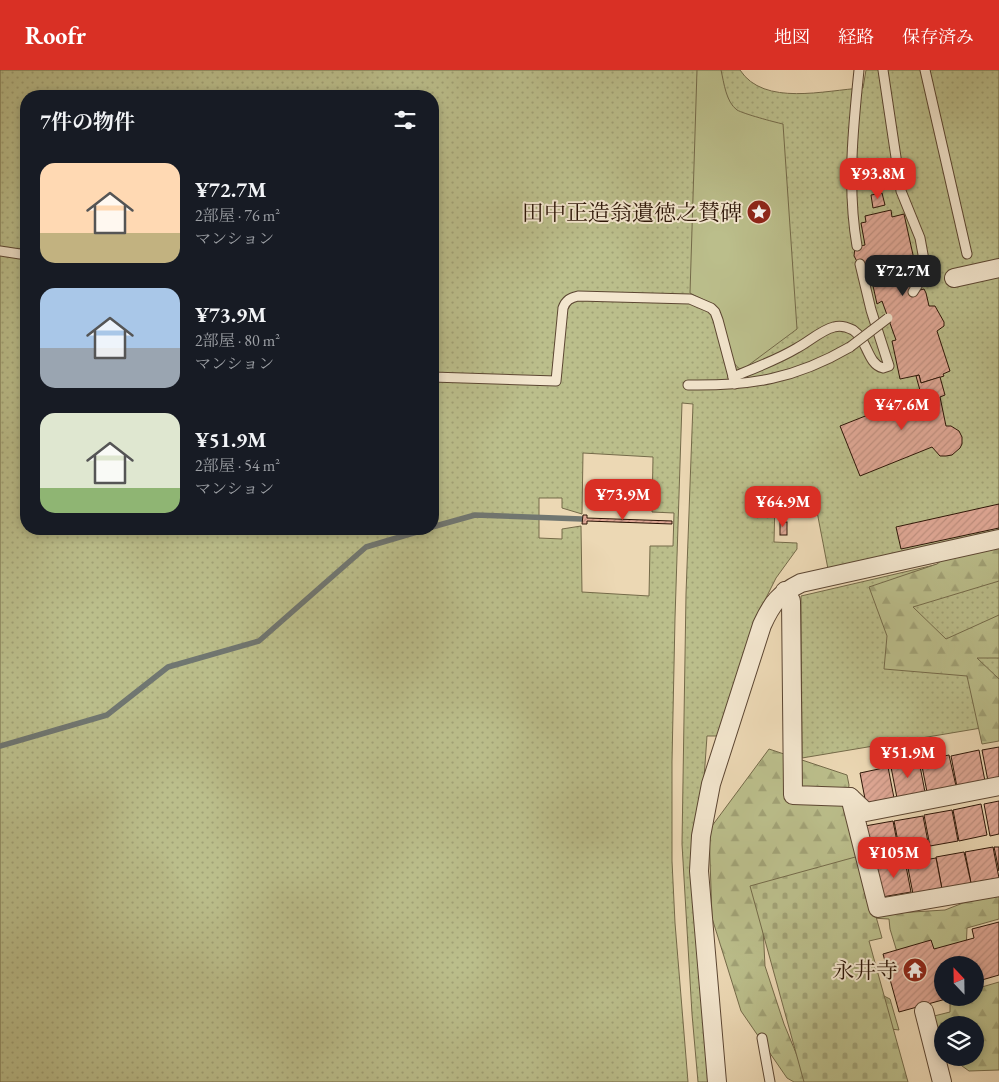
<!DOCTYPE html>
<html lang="ja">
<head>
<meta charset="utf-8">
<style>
  :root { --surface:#171b24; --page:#242831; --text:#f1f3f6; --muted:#9ea1a6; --accent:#d93025 }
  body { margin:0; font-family:"EB Garamond","Noto Serif JP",serif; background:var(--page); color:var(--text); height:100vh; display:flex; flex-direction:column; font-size:19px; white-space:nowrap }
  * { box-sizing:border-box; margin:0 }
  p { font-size:16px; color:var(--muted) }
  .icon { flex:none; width:28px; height:28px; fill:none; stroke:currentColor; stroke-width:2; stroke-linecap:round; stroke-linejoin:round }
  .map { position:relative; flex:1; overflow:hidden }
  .panel { position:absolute; left:20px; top:20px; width:419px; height:445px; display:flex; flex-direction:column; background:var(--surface); border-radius:20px; box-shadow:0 2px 8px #0003 }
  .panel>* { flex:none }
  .needle { width:32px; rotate:338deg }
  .buttons { position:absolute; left:934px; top:886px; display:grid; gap:10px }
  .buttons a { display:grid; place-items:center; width:50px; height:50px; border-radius:50%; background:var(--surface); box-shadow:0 2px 8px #0003; font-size:25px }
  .price { position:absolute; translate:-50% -42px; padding:0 11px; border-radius:10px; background:var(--accent); color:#fff; font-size:16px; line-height:32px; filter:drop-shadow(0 1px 2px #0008) }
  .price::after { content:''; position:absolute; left:50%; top:30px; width:15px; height:11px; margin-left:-8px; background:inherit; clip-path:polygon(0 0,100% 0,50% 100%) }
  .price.selected { background:#222; color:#fff }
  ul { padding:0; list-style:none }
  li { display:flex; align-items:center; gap:15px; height:125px; padding:0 20px }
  li span { display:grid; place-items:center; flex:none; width:140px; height:100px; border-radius:15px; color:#555 }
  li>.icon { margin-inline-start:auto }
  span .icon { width:60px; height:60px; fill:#fffc; stroke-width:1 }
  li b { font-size:21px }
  h2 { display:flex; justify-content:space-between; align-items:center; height:60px; padding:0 20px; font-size:21px }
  header { display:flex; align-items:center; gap:30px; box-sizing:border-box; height:70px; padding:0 25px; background:var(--accent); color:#fff }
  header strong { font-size:24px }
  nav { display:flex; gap:28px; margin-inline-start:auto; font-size:18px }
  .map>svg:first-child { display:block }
</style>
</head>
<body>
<header>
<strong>Roofr</strong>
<nav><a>地図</a><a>経路</a><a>保存済み</a></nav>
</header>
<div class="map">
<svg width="999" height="1012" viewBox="0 0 999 1012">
  <defs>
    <pattern id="grass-dots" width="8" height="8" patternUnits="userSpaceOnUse" patternTransform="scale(1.25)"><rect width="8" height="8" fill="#bbbe8b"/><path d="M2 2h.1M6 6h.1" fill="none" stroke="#a1a276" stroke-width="1.8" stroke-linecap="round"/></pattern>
    <pattern id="forest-firs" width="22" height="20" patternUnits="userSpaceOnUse" patternTransform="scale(1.25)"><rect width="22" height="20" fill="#bbbe8b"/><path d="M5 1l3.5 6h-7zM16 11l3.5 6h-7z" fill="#a1a276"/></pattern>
    <pattern id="cemetery-stones" width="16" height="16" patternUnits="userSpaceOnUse" patternTransform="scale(1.25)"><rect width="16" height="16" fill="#bbbe8b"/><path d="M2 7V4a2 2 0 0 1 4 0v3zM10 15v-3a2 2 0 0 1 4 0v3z" fill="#a1a276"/></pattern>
    <pattern id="building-hatch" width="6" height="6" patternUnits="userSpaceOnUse" patternTransform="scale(1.25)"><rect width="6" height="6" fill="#e0a896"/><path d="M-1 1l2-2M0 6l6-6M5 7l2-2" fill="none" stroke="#c09080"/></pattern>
  </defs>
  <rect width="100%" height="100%" fill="#ecd8b4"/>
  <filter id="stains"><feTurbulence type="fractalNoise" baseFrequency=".004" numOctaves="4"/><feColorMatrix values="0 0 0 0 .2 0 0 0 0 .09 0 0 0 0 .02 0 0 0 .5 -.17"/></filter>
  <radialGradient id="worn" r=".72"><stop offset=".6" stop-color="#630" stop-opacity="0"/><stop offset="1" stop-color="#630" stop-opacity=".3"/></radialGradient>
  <g fill="url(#grass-dots)" stroke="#746a49" fill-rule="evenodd">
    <path d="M0 0H740C764 37 825 20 863 18L866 0H999V461L828 499 814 426 775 431 774 472 797 473V479L776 508 757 546 720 666H707L704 709 709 1012H698L692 944 682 774 686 524 693 334 682 333 675 548 672 691V791L675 853 688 1012H0ZM26 26H432V459H26ZM583 383 653 387 652 442 674 443 673 476H650L649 526 582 522 581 456 562 459V469L539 468V428H562V438L582 444Z"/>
    <path d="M999 480V655L802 688 801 526Z"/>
  </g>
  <g fill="url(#forest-firs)" stroke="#746a49">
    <path d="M999 440V511L913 537 946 569 999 545V588H977L999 609V671L982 674 967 606 884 599 887 566 869 517 937 494 979 462Z"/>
    <path d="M769 679 847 705 849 715 846 738 865 816 896 843 945 840 963 833 999 825V849L967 858 966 882H897L890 859 889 849 871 848 862 915 890 929 899 960 873 957 763 857 765 896 784 954 808 1012H794L787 1008 741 941 712 848 709 760Z"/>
    <path d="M999 912V1000L969 1001 951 988H975V955H942V977L934 946 950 942V933L957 928H975V919Z"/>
  </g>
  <path fill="url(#cemetery-stones)" stroke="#746a49" d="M859 786 882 868 869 871 908 1012H804L750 816Z"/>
  <path fill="#bbbe8b" stroke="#746a49" d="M697 0H721C724 13 726 32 737 40 744 44 774 52 783 54L797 259 742 300C726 294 728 257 719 243 712 232 701 229 690 223Z"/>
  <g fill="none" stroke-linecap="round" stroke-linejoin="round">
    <g stroke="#707671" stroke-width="5.5">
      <path d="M432 457 475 445 582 449"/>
      <path d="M0 676 107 645 168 597 259 571 366 477 427 459"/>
    </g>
  </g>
  <g fill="url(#building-hatch)" stroke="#2c1507">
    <path d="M882 123 885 135 873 138 871 125Z"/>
    <path d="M891 140 892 147 904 144 917 203 910 205 914 226 920 220 924 219 926 223 929 236H935L944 252V256L937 261 950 301 943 304 944 306 921 313 919 305 900 309 892 271 896 270 882 231 877 234 868 193 859 195 854 186 855 177 865 175 861 153 866 152 865 146Z"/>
    <path d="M919 305 921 313 940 307 945 325 940 327 946 356H951L959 361 962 367V374L960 378 952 385 946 386H940L932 377 860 406 840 356 921 324 916 306Z"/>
    <path d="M999 434V458L901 479 896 457Z"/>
    <path d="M583 445H587V448L672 451V454L587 451V454H582Z"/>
    <rect x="780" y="452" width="7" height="13"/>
    <path d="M999 677V709L988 711 982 680Z"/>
    <path d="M979 680 985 711 957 717 951 686Z"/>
    <path d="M949 685 956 716 927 722 921 691Z"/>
    <path d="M919 691 925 722 897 728 891 697Z"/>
    <path d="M888 697 894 728 866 734 860 703Z"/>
    <path d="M999 731V764L990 766 984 734Z"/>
    <path d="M981 734 987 765 959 771 953 740Z"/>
    <path d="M952 740 958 771 930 776 924 745Z"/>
    <path d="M923 746 929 777 900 782 894 751Z"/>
    <path d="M893 751 899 782 871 788 865 756Z"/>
    <path d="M993 777 999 808 971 813 965 782Z"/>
    <path d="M994 777H999V801Z"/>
    <path d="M964 782 971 813 942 819 936 787Z"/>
    <path d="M936 788 942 819 913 824 907 793Z"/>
    <path d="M905 791 911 822 882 827 876 797Z"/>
    <path d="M999 852V905L975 912V895H942V928L946 929 899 942 883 884 931 870 934 879 974 868 972 859Z"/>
  </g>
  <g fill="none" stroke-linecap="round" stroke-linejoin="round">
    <defs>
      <g id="lane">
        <path d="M883 0 901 121 920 168 924 190 920 211 913 222"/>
        <path d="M925 0 967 184"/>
        <path d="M857 176C847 118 853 58 859 0"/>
        <path d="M0 181 20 184 26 183"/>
        <path d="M432 307 556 311 563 238C566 230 570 228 578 226L690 229 711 238 715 242 718 250 735 314"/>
        <path d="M733 307C755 298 777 290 797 278 809 272 821 260 834 257 840 255 847 257 853 260 868 270 867 294 883 298L889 296 871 240 860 194"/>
        <path d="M688 315C751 316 795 309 850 277"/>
        <path d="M762 968 770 1012"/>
      </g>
      <g id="street">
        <path d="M954 208 999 198"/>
        <path d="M785 521 791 531 793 725 850 727 866 742 999 716"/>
        <path d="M850 727 878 838 999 817"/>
        <path d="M924 941 942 1012"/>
        <path d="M717 1012 699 801 701 766 711 714 762 555C772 533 779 524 801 513L999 469"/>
      </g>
    </defs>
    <use href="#lane" stroke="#5c4632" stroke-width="11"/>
    <use href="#street" stroke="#5c4632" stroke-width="20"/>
    <use href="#lane" stroke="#f3e6ce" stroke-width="9"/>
    <use href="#street" stroke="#f3e6ce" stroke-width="18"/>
    <defs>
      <path id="lane-bridge" d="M850 277 888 248"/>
    </defs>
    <use href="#lane-bridge" stroke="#5c4632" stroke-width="11" stroke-linecap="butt"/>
    <use href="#lane-bridge" stroke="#f3e6ce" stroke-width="9"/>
  </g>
  <defs>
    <symbol id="sight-disc" viewBox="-11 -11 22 22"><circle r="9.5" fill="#8f2418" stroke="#f3e6ce"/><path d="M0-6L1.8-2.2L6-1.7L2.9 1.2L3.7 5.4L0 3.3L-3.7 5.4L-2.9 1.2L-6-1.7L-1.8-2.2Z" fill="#fff"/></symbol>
    <symbol id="temple-disc" viewBox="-11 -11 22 22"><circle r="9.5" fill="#8f2418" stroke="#f3e6ce"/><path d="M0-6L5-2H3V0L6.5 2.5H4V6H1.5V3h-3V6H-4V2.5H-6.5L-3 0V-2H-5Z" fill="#fff"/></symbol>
  </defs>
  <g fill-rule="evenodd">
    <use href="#sight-disc" x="745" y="128" width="28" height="28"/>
    <use href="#temple-disc" x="901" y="886" width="28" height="28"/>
  </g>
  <g text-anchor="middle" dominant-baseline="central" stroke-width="4" stroke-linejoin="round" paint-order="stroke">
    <g font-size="22" fill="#2c1507" stroke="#f3e6ce" text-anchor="end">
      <text x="742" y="142">田中正造翁遺徳之賛碑</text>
      <text x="898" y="900">永井寺</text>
    </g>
  </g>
  <rect width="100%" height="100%" filter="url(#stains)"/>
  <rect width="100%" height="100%" fill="url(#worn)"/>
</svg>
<div class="buttons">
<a><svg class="needle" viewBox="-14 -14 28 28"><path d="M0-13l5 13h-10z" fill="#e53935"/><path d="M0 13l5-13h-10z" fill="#9ea1a6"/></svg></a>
<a><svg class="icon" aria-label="layers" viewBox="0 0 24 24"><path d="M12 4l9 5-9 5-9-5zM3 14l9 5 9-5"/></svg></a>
</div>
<b class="price" style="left:878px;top:130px">¥93.8M</b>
<b class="price selected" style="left:903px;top:227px">¥72.7M</b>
<b class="price" style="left:902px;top:361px">¥47.6M</b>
<b class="price" style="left:623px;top:451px">¥73.9M</b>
<b class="price" style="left:783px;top:458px">¥64.9M</b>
<b class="price" style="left:908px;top:709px">¥51.9M</b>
<b class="price" style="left:894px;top:809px">¥105M</b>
<section class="panel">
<h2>7件の物件<svg class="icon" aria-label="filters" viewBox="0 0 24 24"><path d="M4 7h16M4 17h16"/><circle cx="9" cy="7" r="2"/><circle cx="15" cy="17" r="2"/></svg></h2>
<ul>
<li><span style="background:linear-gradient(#ffd9b3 70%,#c2b280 0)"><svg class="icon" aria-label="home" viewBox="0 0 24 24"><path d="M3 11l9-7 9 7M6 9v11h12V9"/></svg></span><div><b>¥72.7M</b><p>2部屋 · 76 m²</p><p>マンション</p></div></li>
<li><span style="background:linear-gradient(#a9c7e8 60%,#9aa5b1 0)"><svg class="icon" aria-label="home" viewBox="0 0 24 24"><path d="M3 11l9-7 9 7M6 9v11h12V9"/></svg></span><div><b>¥73.9M</b><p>2部屋 · 80 m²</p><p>マンション</p></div></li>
<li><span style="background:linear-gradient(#dfe7d0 75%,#8fb573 0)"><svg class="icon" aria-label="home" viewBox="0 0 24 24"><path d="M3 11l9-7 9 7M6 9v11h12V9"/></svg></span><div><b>¥51.9M</b><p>2部屋 · 54 m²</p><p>マンション</p></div></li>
</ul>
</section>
</div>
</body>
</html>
